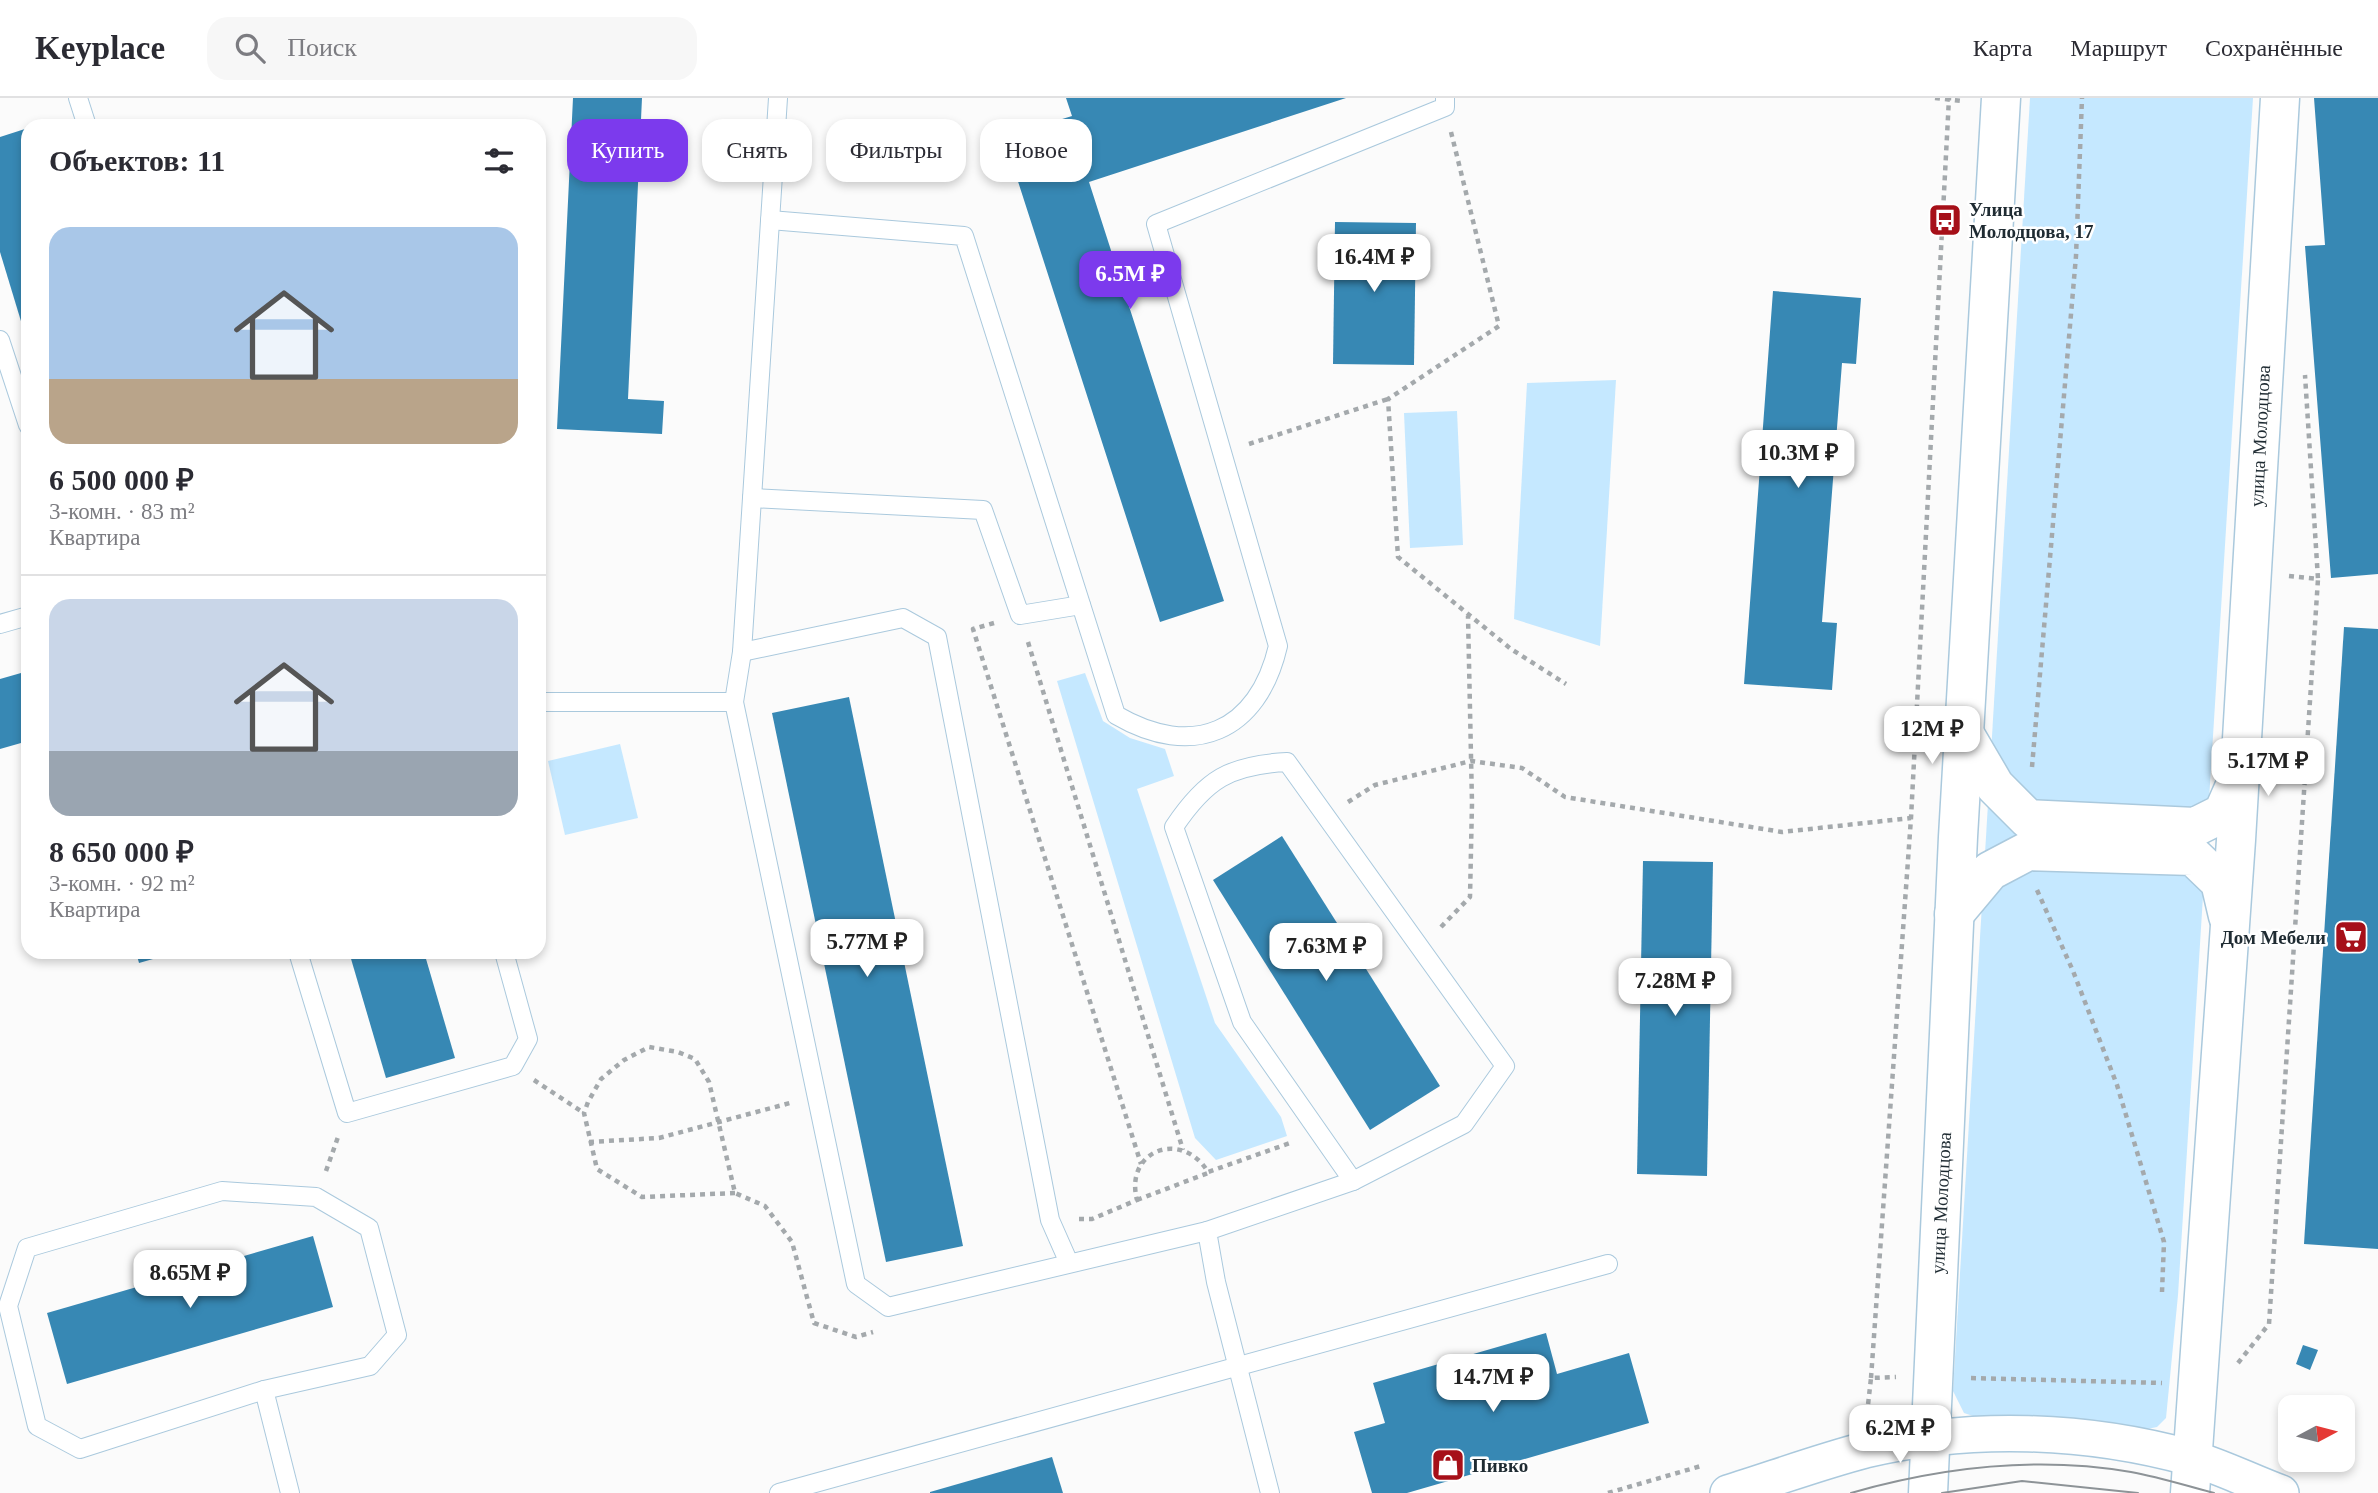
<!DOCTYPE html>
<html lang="ru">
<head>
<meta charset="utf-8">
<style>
  :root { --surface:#fff; --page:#f7f7f7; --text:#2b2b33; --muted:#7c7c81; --line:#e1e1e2; --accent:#7c3aed }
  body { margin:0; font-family:"Times New Roman",serif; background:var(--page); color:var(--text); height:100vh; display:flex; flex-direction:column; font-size:26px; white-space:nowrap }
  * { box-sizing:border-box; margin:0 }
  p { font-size:23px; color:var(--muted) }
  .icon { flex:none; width:38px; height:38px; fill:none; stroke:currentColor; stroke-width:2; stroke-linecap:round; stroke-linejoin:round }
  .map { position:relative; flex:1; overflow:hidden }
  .details { position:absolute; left:21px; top:21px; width:525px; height:840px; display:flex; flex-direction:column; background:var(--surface); border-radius:21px; box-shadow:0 4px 10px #0003 }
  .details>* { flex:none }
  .top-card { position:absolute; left:567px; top:21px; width:665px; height:63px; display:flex; gap:14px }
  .needle { width:46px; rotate:83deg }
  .tools { position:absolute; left:2278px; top:1297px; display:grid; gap:14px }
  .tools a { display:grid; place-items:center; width:77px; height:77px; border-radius:14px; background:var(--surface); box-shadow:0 4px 10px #0003; font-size:35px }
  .price { position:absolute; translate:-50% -60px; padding:0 16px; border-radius:14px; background:#fff; color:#222; font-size:23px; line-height:46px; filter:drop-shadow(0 2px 4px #0008) }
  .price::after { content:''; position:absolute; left:50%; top:42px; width:21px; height:16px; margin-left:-10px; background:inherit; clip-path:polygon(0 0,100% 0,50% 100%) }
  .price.current { background:var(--accent); color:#fff }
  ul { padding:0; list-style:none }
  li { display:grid; align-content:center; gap:14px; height:371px; padding:0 28px }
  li+li { border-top:2px solid var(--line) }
  li span { display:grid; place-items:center; height:217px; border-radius:21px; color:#555 }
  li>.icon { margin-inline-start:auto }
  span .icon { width:126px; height:126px; fill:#fffc; stroke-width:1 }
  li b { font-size:30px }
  h2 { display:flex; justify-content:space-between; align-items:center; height:84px; padding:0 28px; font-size:30px }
  .tag { padding:0 24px; border-radius:21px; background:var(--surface); box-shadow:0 4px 10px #0003; font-size:24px; line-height:63px }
  .tag.current { background:var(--accent); color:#fff }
  header { display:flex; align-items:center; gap:42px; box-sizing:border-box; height:98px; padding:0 35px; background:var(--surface); border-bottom:2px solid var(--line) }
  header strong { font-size:33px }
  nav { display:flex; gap:38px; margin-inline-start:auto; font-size:24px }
  .search { width:490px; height:63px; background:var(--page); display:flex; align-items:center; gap:18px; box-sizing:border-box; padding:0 24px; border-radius:21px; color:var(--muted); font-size:26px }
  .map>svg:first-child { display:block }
</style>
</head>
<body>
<header>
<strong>Keyplace</strong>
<div class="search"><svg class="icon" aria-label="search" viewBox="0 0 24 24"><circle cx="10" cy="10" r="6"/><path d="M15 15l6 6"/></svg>Поиск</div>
<nav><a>Карта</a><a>Маршрут</a><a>Сохранённые</a></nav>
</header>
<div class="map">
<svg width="2378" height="1395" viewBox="0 0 2378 1395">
  <rect width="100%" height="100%" fill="#fbfbfb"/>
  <g fill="#c5e8ff">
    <path d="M2030 0H2253L2178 1197 2166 1320 2157 1329 2142 1332 1973 1318 1964 1315 1953 1293Z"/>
    <path d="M1616 282 1600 548 1514 521 1527 285Z"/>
    <path d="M1457 313 1463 447 1410 450 1404 315Z"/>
    <path d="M1085 575 1103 623 1130 640 1165 651 1174 678 1137 691 1215 925 1281 1019 1287 1038 1216 1062 1195 1040 1057 583Z"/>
    <path d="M620 646 638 720 565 737 548 663Z"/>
  </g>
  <g fill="#3788b4">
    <path d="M573 0H642L628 301 664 303 662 336 557 331Z"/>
    <path d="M1066 0H1346L1089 84 1224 503 1160 524 1014 71 1046 61 1036 29 1072 18Z"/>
    <path d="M2314 0H2378V476L2331 480 2305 148 2325 147Z"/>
    <path d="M28 30V243H27L0 154V39Z"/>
    <path d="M1335 124 1416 125 1414 267 1333 266Z"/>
    <path d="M1773 193 1861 200 1856 266 1842 265 1822 524 1837 525 1832 592 1744 586Z"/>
    <path d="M2344 529 2378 531V1151L2304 1146Z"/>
    <path d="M28 573V643L0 651V581Z"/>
    <path d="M849 599 963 1148 886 1164 772 615Z"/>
    <path d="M1282 738 1440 988 1370 1032 1213 782Z"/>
    <path d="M1643 763 1713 764 1707 1078 1637 1076Z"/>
    <path d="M136 854H174V855L139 865Z"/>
    <path d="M349 854H424L455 960 386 980Z"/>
    <path d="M313 1138 333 1209 67 1286 47 1215Z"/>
    <path d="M1546 1235 1557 1276 1629 1255 1649 1325 1407 1395H1372L1354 1334 1385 1325 1373 1285Z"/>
    <path d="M2303 1247 2318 1252 2310 1272 2296 1266Z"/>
    <path d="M1052 1359 1063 1395H930V1394Z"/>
  </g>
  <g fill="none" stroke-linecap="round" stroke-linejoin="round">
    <defs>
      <g id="service">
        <path d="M78 0 87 28"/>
        <path d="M778 0 742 554 734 604 856 1186 888 1209 1207 1133"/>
        <path d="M770 122 964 138 1116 617C1193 662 1258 634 1278 548L1156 126 1445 9V0"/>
        <path d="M0 242 28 327"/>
        <path d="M752 400 983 412 1020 517 1081 507"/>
        <path d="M0 526 28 518"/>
        <path d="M742 554 903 520 937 539 1050 1122 1069 1165"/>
        <path d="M539 604H734"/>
        <path d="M1287 664 1505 968 1464 1026 1353 1083 1242 924 1174 729C1206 681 1230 667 1287 664Z"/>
        <path d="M298 854 347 1015 513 968 528 941 504 854"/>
        <path d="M222 1093 316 1099 369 1130 397 1237 370 1268 264 1292 80 1351 37 1328 8 1208 27 1150Z"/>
        <path d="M264 1292 290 1395"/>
        <path d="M779 1395 1608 1166"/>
        <path d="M1270 1395 1216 1184 1207 1133 1353 1083"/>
      </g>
      <path id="minor" d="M1728 1395C1773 1381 1819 1364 1865 1352 1971 1327 2086 1331 2191 1360 2222 1369 2251 1384 2281 1395"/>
      <g id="tertiary">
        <path d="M1964 635 1995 688 2028 721 2195 729 2223 715 2238 681"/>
        <path d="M1954 816 1990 773 2028 753 2193 758 2220 784 2228 818"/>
        <path d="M1928 1395 1958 739 2001 0"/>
        <path d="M2190 1395 2236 742 2280 0"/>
      </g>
    </defs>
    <use href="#service" stroke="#aac9dd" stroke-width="20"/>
    <use href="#minor" stroke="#aac9dd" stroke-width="38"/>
    <use href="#tertiary" stroke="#aac9dd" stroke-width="41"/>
    <g stroke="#a4a9ac" stroke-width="4.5" stroke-dasharray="5 5" stroke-linecap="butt">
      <path d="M1935 0 1962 3"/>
      <path d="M1451 34 1499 228 1388 301 1398 459 1511 551 1566 586"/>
      <path d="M1249 346 1388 301"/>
      <path d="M2289 478 2318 481 2305 277"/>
      <path d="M994 525 973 531 1141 1066"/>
      <path d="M1028 544 1183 1052"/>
      <path d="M2032 669 2076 158 2082 0"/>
      <path d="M1348 704 1375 687 1471 663 1522 670 1565 699 1782 734 1911 720"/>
      <path d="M2037 792 2073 873 2117 987 2164 1144 2162 1194"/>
      <path d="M1441 829 1470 799 1472 705 1468 518"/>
      <path d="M534 982 584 1015"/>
      <path d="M589 1044 659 1040 790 1005"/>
      <path d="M326 1073 338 1039"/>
      <path d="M735 1095 642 1099 597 1071 584 1015 588 1004 601 981 624 962 649 949 678 954 695 961 709 984 735 1095 765 1108 792 1144 814 1225 856 1239 873 1234"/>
      <path d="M1137 1102 1208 1075"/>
      <path d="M1079 1121H1092L1137 1102C1124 1052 1182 1031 1208 1074L1293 1044"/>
      <path d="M2238 1265 2269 1226 2318 481"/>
      <path d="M1871 1280 1911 720 1949 0"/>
      <path d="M1971 1280 2162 1285"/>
      <path d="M1867 1316 1871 1280 1896 1279"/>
      <path d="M1608 1395 1701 1368"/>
    </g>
    <use href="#service" stroke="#fff" stroke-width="18"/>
    <use href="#minor" stroke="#fff" stroke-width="35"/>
    <use href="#tertiary" stroke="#fff" stroke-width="38"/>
    <g stroke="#8d9397" stroke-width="2">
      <path d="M1851 1395C1942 1369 2037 1358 2131 1374 2159 1379 2187 1388 2214 1395"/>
      <path d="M1942 1395 2022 1383 2138 1395"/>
    </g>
  </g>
  <defs>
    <symbol id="bus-square" viewBox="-11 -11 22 22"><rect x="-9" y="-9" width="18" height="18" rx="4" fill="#a61019" stroke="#fff"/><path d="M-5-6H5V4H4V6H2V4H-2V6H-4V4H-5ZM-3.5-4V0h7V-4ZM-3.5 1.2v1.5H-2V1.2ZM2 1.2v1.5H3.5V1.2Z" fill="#fff"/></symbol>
    <symbol id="supermarket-square" viewBox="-11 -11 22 22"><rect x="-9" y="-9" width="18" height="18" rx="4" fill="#a61019" stroke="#fff"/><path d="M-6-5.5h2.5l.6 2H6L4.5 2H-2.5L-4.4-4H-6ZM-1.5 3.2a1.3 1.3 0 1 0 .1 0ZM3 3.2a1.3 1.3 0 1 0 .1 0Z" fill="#fff"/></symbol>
    <symbol id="shop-square" viewBox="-11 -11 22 22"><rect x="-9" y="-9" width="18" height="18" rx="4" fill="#a61019" stroke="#fff"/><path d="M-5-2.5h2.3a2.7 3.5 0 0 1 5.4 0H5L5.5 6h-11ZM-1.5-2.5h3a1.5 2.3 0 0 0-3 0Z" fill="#fff"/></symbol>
  </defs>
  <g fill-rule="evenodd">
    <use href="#bus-square" x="1926" y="103" width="38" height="38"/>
    <use href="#supermarket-square" x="2332" y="820" width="38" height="38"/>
    <use href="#shop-square" x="1429" y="1348" width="38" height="38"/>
  </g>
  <g text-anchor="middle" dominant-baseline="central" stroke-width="5" stroke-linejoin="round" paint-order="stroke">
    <g font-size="19" font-weight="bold" fill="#1f2b32" stroke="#fff" text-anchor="start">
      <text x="1969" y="111">Улица<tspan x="1969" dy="22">Молодцова, 17</tspan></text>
      <text x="2326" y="839" text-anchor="end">Дом Мебели</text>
      <text x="1472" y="1367">Пивко</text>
    </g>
    <g font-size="19" fill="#1f2b32" stroke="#fff">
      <text transform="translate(2260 338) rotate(-87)">улица Молодцова</text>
      <text transform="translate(1941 1105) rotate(-87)">улица Молодцова</text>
    </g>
  </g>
</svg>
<div class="tools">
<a><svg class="needle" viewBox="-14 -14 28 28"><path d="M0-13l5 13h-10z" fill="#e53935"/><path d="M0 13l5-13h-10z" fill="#7c7c81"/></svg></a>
</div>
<b class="price" style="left:1374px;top:196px">16.4M ₽</b>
<b class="price current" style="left:1130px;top:213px">6.5M ₽</b>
<b class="price" style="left:1798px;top:392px">10.3M ₽</b>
<b class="price" style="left:1932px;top:668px">12M ₽</b>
<b class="price" style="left:2268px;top:700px">5.17M ₽</b>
<b class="price" style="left:867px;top:881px">5.77M ₽</b>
<b class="price" style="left:1326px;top:885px">7.63M ₽</b>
<b class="price" style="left:1675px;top:920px">7.28M ₽</b>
<b class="price" style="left:190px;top:1212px">8.65M ₽</b>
<b class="price" style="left:1493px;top:1316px">14.7M ₽</b>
<b class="price" style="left:1900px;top:1367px">6.2M ₽</b>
<div class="top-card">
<a class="tag current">Купить</a>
<a class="tag">Снять</a>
<a class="tag">Фильтры</a>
<a class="tag">Новое</a>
</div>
<section class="details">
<h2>Объектов: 11<svg class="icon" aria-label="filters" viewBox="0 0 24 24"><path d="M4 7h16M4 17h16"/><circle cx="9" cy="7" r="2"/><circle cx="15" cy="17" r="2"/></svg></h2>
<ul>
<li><span style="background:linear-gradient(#a9c7e8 70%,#b9a48a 0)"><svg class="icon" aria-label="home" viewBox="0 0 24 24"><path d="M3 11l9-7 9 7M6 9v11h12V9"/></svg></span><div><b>6 500 000 ₽</b><p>3-комн. · 83 m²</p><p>Квартира</p></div></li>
<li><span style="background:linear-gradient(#c9d6e8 70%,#9aa5b1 0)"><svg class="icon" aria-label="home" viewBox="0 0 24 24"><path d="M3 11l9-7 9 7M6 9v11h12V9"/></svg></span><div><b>8 650 000 ₽</b><p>3-комн. · 92 m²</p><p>Квартира</p></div></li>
</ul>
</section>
</div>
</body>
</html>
